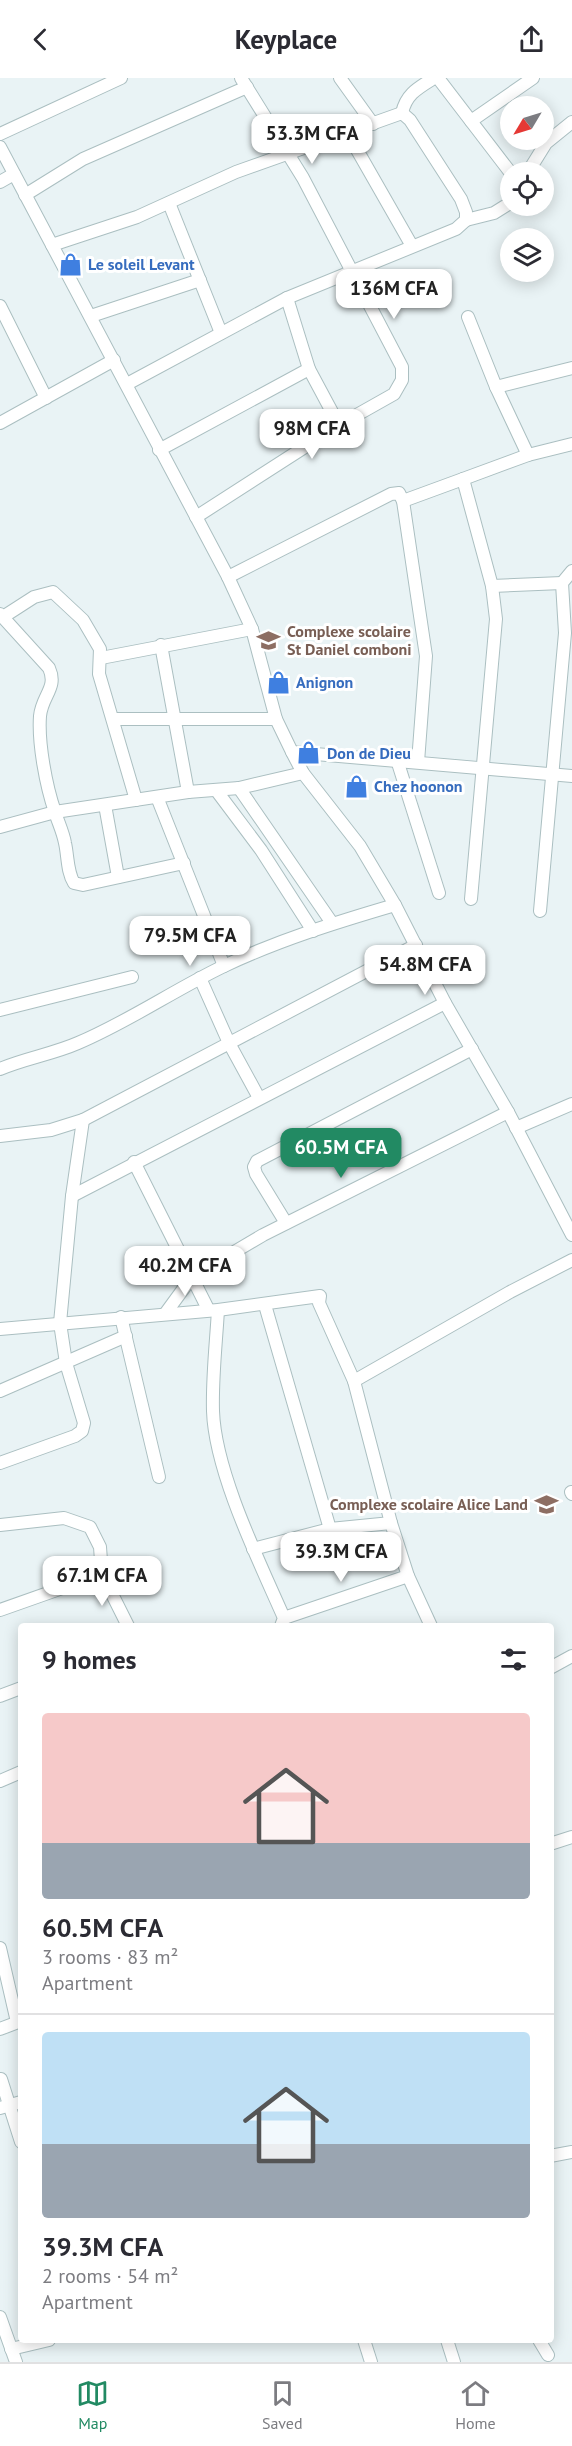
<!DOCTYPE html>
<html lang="en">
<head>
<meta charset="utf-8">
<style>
  :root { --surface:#fff; --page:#f7f7f7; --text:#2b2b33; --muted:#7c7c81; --line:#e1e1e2; --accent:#228a63 }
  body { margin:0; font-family:"PT Sans",sans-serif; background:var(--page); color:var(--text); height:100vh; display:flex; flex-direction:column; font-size:22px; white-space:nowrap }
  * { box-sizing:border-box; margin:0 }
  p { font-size:20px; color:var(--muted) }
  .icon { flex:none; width:33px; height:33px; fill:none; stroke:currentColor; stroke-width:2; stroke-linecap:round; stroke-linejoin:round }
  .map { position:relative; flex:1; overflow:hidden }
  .drawer { position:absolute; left:18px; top:1545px; width:536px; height:720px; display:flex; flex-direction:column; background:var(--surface); border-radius:6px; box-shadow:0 3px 15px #0003 }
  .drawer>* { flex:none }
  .needle { width:39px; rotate:232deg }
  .controls { position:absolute; left:500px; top:18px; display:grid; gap:12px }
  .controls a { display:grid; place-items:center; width:54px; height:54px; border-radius:50%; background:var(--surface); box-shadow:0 3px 15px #0003; font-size:30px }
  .price { position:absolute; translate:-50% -51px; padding:0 14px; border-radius:12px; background:#fff; color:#222; font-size:20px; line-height:39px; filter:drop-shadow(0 2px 3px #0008) }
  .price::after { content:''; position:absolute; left:50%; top:36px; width:18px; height:14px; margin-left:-9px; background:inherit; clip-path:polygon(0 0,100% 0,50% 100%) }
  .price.on { background:var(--accent); color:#fff }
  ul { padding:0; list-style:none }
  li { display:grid; align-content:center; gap:12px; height:318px; padding:0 24px }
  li+li { border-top:2px solid var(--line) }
  li span { display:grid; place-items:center; height:186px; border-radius:6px; color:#555 }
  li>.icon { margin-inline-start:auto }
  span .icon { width:108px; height:108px; fill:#fffc; stroke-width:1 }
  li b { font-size:26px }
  h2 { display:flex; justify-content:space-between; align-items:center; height:72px; padding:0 24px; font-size:26px }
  header { display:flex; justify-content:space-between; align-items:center; height:78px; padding:0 24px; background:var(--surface); font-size:27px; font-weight:700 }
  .tab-bar { display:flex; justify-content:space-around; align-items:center; height:84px; border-top:2px solid var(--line); background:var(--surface); font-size:16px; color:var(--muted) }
  .tab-bar a { display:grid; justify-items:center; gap:3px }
  .tab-bar .on { color:var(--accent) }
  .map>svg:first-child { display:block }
</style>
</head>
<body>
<header><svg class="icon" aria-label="back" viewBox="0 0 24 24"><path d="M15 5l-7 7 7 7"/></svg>Keyplace<svg class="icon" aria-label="share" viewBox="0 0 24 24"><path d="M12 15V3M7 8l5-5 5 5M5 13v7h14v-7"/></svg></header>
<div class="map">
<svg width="572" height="2284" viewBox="0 0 572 2284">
  <rect width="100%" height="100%" fill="#e9f3f5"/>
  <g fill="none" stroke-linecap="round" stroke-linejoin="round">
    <defs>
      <g id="minor">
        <path d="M340 0 373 46"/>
        <path d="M438 0 510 94"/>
        <path d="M402 35C406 16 418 10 434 0"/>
        <path d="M471 43 533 0"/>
        <path d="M0 56 121 0"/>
        <path d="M348 56 412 168"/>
        <path d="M0 69 228 499 252 551 276 641 292 674 303 695 360 768 395 827 445 925 508 1034 572 1157"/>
        <path d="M528 94 546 65 572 44"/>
        <path d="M0 104 14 96"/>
        <path d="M25 117 83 81 247 9"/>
        <path d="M169 125 221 255"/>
        <path d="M466 142 494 135 510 125"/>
        <path d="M52 167 137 139 236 94 402 35 410 42 461 121 466 134V142L456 151 287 220 127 306"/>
        <path d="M287 220 309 291 339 347"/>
        <path d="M0 228 46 320"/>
        <path d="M91 238 200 202"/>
        <path d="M468 239 496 309 572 290"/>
        <path d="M496 309 528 377"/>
        <path d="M0 345 114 282"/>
        <path d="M159 372 309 291"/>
        <path d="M463 401 528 377 572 366"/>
        <path d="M403 423 463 401 492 508 496 541 471 821"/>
        <path d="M196 439 339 347 394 316 402 302V289L303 100 241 0"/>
        <path d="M228 499 391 416 399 415 403 423 426 578 418 684"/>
        <path d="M492 508 562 505"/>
        <path d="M0 536 49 590C58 610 42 617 40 638 38 665 46 708 55 734 58 744 63 754 65 765 68 778 67 794 74 805L83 807 184 785"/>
        <path d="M3 539 34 519 53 514 83 542 100 571 99 596 136 722"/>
        <path d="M161 567 188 714"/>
        <path d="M101 580 252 551"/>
        <path d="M113 641H276"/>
        <path d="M292 674 572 698"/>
        <path d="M397 682 439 815"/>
        <path d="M239 710 332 845"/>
        <path d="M216 712 261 772 313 853"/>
        <path d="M157 719 224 888"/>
        <path d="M105 727 118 799"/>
        <path d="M0 749 55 734 188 714 239 710 303 695"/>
        <path d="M540 833 565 555 562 505 572 493"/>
        <path d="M200 900 229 965 259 1020"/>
        <path d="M0 932 132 899"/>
        <path d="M0 991C26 980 53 976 78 965 128 944 174 912 224 888 279 862 337 844 395 827"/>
        <path d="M516 1050 572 1026"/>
        <path d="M0 1058 51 1052 83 1042 416 867"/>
        <path d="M134 1084 208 1231"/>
        <path d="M72 1118 445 925"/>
        <path d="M286 1145 256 1096 254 1089 257 1083 472 971"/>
        <path d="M265 1227 330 1451"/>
        <path d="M218 1232C216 1266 212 1300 213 1333 215 1394 259 1483 284 1540L281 1548"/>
        <path d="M165 1236 192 1199 263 1157 508 1034"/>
        <path d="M121 1239 159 1399"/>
        <path d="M0 1251 218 1232 320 1218 319 1225 354 1303 391 1445 408 1498 431 1548"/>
        <path d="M354 1303 510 1214 572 1182"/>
        <path d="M0 1313 126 1258"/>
        <path d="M0 1385 75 1358 82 1353 84 1345 66 1285 60 1245 72 1118 83 1042"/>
        <path d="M571 1414 572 1416"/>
        <path d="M0 1447 64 1440 90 1449 100 1469 102 1496 128 1548"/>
        <path d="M253 1471 330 1451 391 1445"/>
        <path d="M0 1532 102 1496"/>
        <path d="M284 1540 408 1498"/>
        <path d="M550 1590 572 1578"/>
        <path d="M0 1618 21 1610"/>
        <path d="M0 1703 21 1694"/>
        <path d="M550 1766 572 1759"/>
        <path d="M0 1870 17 1944"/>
        <path d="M0 1951 21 1943"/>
        <path d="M1 2001 21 2064"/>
        <path d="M0 2030 21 2024"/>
        <path d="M550 2078 572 2074"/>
        <path d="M0 2239 16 2284"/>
        <path d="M364 2262 371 2284"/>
        <path d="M447 2262 454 2284"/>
        <path d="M539 2262 548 2277"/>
        <path d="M11 2271 49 2262"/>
      </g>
    </defs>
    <use href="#minor" stroke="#abbfc1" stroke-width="14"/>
    <use href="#minor" stroke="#fff" stroke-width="12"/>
  </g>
  <defs>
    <symbol id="shop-bare" viewBox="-9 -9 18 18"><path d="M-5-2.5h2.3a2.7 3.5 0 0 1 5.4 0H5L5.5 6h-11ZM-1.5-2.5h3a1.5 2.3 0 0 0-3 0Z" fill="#3f7fe0" stroke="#fff" stroke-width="2.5" paint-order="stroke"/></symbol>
    <symbol id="school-bare" viewBox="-9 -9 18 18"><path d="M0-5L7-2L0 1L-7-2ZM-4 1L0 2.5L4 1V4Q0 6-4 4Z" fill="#8d6e63" stroke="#fff" stroke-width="2.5" paint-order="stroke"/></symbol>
  </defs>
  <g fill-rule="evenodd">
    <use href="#shop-bare" x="54" y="170" width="33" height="33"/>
    <use href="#school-bare" x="252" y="546" width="33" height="33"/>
    <use href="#shop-bare" x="262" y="588" width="33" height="33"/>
    <use href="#shop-bare" x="292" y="658" width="33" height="33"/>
    <use href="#shop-bare" x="340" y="692" width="33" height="33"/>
    <use href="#school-bare" x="530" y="1410" width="33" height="33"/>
  </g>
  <g text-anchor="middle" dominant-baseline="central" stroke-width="6" stroke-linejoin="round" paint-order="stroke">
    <g font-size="16" font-weight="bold" fill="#366cbe" stroke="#fff" text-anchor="start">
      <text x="88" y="186">Le soleil Levant</text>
      <text x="296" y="604">Anignon</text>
      <text x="327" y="675">Don de Dieu</text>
      <text x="374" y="708">Chez hoonon</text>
    </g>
    <g font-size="16" font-weight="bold" fill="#785e54" stroke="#fff" text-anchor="start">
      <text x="287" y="553">Complexe scolaire<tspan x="287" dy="18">St Daniel comboni</tspan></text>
      <text x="528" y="1426" text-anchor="end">Complexe scolaire Alice Land</text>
    </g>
  </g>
</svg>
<div class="controls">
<a><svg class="needle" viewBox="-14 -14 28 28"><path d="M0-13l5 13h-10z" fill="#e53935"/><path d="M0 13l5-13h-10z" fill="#7c7c81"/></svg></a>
<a><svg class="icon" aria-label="locate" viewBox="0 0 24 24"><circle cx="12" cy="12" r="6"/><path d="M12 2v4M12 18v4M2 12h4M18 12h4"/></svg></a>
<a><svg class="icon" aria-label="layers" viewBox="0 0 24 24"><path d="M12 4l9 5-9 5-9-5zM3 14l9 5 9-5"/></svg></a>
</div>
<b class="price" style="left:312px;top:87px">53.3M CFA</b>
<b class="price" style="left:394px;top:242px">136M CFA</b>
<b class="price" style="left:312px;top:382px">98M CFA</b>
<b class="price" style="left:190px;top:889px">79.5M CFA</b>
<b class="price" style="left:425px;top:918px">54.8M CFA</b>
<b class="price on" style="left:341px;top:1101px">60.5M CFA</b>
<b class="price" style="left:185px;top:1219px">40.2M CFA</b>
<b class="price" style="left:341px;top:1505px">39.3M CFA</b>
<b class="price" style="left:102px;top:1529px">67.1M CFA</b>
<section class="drawer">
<h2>9 homes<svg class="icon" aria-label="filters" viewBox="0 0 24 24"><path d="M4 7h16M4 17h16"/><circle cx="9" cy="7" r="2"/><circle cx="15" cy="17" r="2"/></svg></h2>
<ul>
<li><span style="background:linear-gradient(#f6c9c9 70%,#9aa5b1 0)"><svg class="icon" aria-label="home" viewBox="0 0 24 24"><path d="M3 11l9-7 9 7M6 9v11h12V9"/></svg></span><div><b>60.5M CFA</b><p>3 rooms · 83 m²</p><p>Apartment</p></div></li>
<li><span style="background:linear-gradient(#bfe0f5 60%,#9aa5b1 0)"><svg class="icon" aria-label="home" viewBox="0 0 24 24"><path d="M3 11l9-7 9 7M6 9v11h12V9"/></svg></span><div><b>39.3M CFA</b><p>2 rooms · 54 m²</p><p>Apartment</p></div></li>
</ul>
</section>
</div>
<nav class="tab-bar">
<a class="on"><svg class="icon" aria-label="map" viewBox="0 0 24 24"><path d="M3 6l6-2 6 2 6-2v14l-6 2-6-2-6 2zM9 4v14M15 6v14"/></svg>Map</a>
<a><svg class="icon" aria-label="saved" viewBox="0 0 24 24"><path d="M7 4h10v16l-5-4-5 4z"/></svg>Saved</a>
<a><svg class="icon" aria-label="home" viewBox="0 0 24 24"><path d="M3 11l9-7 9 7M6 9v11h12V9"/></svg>Home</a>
</nav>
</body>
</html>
